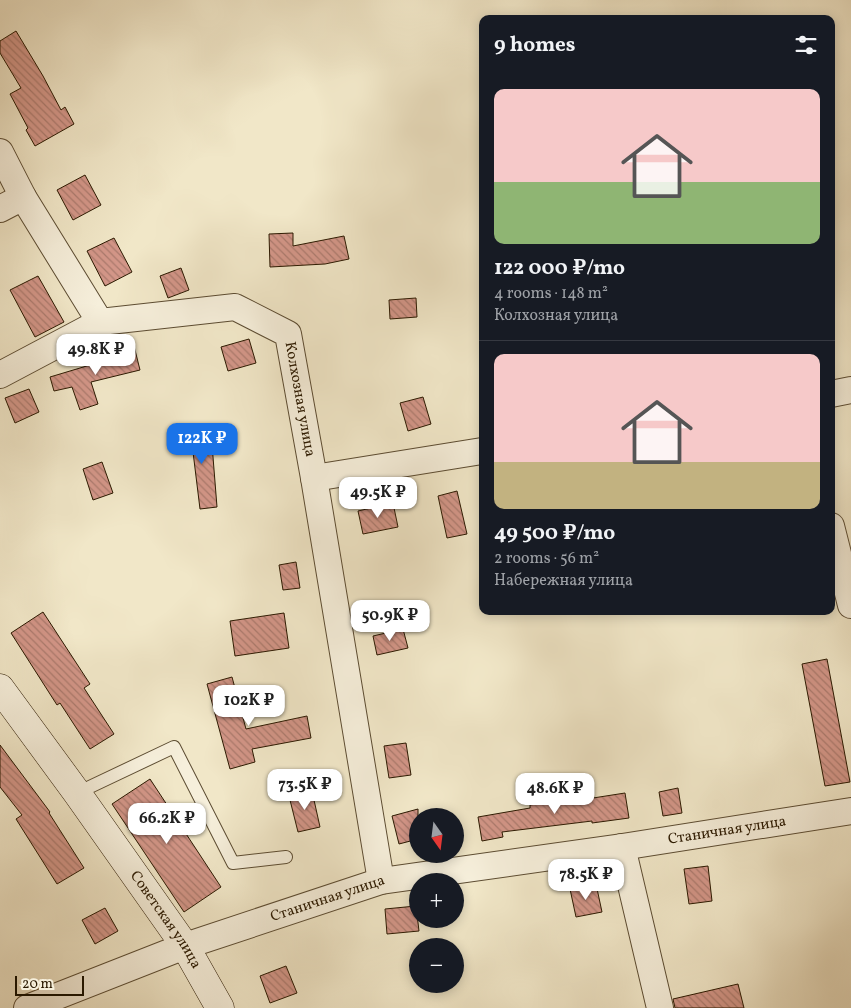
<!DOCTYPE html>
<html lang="en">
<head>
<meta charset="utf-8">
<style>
  :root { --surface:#171b24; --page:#242831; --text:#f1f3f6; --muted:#9ea1a6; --line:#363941; --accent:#1a73e8 }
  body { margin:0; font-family:Vollkorn,serif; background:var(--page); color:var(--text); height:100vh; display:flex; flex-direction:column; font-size:19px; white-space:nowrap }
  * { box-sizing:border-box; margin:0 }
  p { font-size:16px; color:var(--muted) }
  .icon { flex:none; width:28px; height:28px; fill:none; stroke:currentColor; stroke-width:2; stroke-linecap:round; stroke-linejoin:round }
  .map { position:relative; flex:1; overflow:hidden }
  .details { position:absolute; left:479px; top:15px; width:356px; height:600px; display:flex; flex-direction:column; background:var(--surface); border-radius:10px; box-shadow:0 2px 12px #0003 }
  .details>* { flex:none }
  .needle { width:32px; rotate:166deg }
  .controls { position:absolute; left:409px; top:808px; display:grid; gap:10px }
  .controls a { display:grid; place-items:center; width:55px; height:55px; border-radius:50%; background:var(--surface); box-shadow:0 2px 12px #0003; font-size:25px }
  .scale { position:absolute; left:15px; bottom:12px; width:69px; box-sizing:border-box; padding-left:5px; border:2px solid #2b1900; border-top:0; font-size:14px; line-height:18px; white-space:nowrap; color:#2b1900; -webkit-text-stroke:4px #f6efdb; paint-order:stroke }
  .price { position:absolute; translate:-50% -42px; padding:0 11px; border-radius:10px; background:#fff; color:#222; font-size:16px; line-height:32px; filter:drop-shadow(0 1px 2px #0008) }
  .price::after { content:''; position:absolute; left:50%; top:30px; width:15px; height:11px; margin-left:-8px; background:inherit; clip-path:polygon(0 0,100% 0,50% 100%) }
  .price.active { background:var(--accent); color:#fff }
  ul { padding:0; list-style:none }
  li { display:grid; align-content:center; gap:10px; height:265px; padding:0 15px }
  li+li { border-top:1px solid var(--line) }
  li span { display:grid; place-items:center; height:155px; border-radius:10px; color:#555 }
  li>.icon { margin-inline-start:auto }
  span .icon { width:90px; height:90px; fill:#fffc; stroke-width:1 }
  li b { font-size:21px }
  h2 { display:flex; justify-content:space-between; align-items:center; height:60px; padding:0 15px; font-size:21px }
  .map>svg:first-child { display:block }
</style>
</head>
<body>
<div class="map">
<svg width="851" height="1008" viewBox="0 0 851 1008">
  <defs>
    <pattern id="building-back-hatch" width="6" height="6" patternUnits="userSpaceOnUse" patternTransform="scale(1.25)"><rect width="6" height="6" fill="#d39688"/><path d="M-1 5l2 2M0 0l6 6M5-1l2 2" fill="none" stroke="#ab7a6d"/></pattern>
  </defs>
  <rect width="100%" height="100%" fill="#f1e7c8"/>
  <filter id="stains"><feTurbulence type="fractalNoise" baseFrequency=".004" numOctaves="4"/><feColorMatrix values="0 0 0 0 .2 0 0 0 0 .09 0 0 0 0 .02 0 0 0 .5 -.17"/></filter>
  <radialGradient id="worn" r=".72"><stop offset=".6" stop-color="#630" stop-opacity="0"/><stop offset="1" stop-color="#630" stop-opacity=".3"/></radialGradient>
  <g fill="url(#building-back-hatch)" stroke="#2b1900">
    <path d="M16 31 43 76 61 110 65 107 74 124 35 146 26 130 28 128 10 94 21 88 0 53V41Z"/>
    <path d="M85 175 101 205 73 220 57 190Z"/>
    <path d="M293 233V246L344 236 349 259 325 264 270 267 269 234Z"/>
    <path d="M114 238 132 272 105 286 87 251Z"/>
    <path d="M181 268 189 290 168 298 160 276Z"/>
    <path d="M38 276 64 322 35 337 10 290Z"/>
    <path d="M416 298 417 317 390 319 389 300Z"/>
    <path d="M249 339 256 363 228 371 221 347Z"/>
    <path d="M134 346 140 370 91 382 98 404 80 410 72 387 54 391 50 377 110 359 108 353Z"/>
    <path d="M29 389 39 412 15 423 5 398Z"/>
    <path d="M423 397 431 424 408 431 400 403Z"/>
    <path d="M211 432 217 507 200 509 193 452H178V434Z"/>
    <path d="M102 462 113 493 93 500 83 469Z"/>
    <path d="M457 491 467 534 447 538 438 496Z"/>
    <path d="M393 503 398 527 363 534 358 511Z"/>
    <path d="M296 562 300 588 283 590 279 565Z"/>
    <path d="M43 612 90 684 84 688 114 734 90 749 60 703 57 705 11 633Z"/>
    <path d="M284 613 289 648 235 656 230 621Z"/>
    <path d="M403 629 408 648 377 655 373 636Z"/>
    <path d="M827 659 850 782 825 786 802 664Z"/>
    <path d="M232 677 246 729 307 716 311 738 252 749 255 762 230 769 207 684Z"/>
    <path d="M406 743 411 775 389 778 384 746Z"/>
    <path d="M0 745 50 812 49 813 84 868 57 884 16 819 22 815 0 787Z"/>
    <path d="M150 779 221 887 184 912 112 804Z"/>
    <path d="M678 788 682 813 663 816 659 792Z"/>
    <path d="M312 791 320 827 298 832 289 796Z"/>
    <path d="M625 793 629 818 592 823V821L502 832 503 837 482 841 478 817 530 808V805L561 801V803Z"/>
    <path d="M418 809V839L399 844 392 816Z"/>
    <path d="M708 866 712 901 689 904 684 869Z"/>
    <path d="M596 884 602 912 576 917 570 889Z"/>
    <path d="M416 906 419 931 387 934 385 909Z"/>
    <path d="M105 908 118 931 95 944 82 920Z"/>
    <path d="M286 966 297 993 270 1003 260 976Z"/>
    <path d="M738 984 744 1008H675L673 999Z"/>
  </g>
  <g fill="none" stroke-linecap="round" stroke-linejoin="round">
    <defs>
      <path id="lane" d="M77 793 174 747 233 863 286 857"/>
      <g id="street">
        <path id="s1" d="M0 152 23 197 100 322 235 307 288 334 314 478 381 881"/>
        <path d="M0 209 23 197"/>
        <path d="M0 375 100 322"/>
        <path d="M831 394 851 390"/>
        <path d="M314 478 482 451"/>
        <path d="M831 526 851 605"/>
        <path d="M622 847 660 1008"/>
        <path id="s2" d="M27 1008 185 946 381 881 622 847 851 811"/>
      </g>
      <g id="secondary">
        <path id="s3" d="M0 688 77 793 185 946 220 1008"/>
      </g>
    </defs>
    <use href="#lane" stroke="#5c4c32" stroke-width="14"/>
    <use href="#street" stroke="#5c4c32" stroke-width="28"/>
    <use href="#secondary" stroke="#2b1900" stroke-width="29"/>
    <use href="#lane" stroke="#f6efdb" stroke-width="12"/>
    <use href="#street" stroke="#f6efdb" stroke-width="26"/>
    <use href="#secondary" stroke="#f6efdb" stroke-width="28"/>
  </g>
  <g text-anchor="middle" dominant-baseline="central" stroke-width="4" stroke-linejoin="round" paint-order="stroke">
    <g font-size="15" fill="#2b1900" stroke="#f6efdb">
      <text stroke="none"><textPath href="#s1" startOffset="459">Колхозная улица</textPath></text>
      <text stroke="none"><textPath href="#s2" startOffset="726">Станичная улица</textPath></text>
      <text stroke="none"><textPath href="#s2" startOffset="320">Станичная улица</textPath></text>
      <text stroke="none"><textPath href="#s3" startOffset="285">Советская улица</textPath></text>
    </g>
  </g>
  <rect width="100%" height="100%" filter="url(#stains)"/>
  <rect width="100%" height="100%" fill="url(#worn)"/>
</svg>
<div class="controls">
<a><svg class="needle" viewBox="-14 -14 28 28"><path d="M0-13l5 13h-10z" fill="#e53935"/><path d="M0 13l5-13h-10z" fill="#9ea1a6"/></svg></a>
<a>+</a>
<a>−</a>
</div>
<div class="scale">20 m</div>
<b class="price" style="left:96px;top:376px">49.8K ₽</b>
<b class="price active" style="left:202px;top:465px">122K ₽</b>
<b class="price" style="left:378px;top:519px">49.5K ₽</b>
<b class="price" style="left:390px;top:642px">50.9K ₽</b>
<b class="price" style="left:249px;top:727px">102K ₽</b>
<b class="price" style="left:305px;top:811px">73.5K ₽</b>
<b class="price" style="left:555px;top:815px">48.6K ₽</b>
<b class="price" style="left:167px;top:845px">66.2K ₽</b>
<b class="price" style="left:586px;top:901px">78.5K ₽</b>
<section class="details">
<h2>9 homes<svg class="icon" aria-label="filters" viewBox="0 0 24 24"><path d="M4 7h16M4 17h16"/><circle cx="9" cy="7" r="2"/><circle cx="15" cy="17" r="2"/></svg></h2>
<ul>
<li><span style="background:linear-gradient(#f6c9c9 60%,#8fb573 0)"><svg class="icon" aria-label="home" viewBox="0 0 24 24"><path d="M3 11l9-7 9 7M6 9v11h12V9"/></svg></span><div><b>122 000 ₽/mo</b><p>4 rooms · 148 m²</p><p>Колхозная улица</p></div></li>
<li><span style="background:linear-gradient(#f6c9c9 70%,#c2b280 0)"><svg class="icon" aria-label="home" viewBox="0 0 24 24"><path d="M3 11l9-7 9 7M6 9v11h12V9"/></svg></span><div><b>49 500 ₽/mo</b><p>2 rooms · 56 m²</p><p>Набережная улица</p></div></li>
</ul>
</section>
</div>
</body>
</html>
